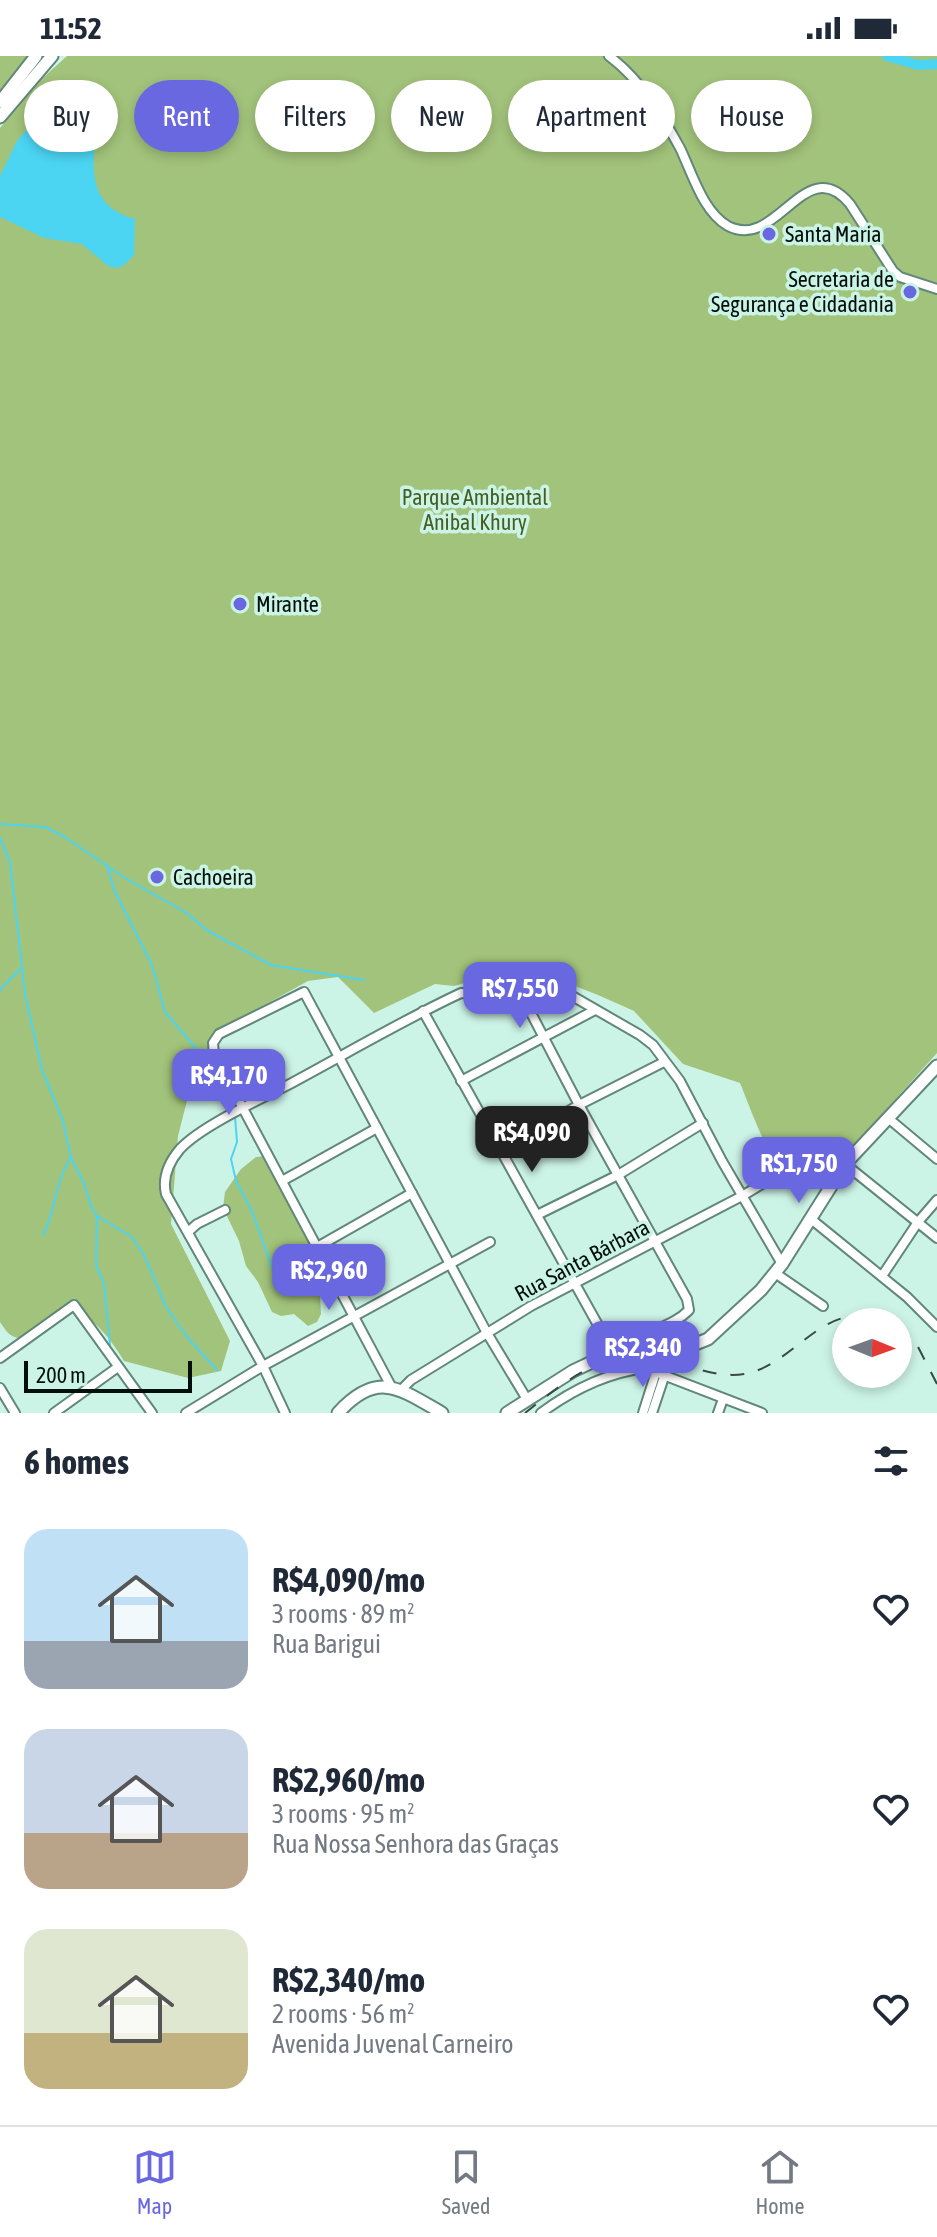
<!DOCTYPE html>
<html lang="en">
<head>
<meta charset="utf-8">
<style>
  :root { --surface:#fff; --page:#f6f6f7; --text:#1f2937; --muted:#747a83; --line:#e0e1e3; --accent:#6a68e1 }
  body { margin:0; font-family:"Asap Condensed",sans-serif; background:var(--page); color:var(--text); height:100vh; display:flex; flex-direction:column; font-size:30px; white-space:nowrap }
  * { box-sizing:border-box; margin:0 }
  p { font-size:26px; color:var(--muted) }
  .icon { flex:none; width:44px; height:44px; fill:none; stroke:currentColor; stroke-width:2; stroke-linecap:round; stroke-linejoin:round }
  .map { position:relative; height:1357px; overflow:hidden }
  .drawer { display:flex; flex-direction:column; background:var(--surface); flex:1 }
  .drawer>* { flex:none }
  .top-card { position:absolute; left:24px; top:24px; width:890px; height:72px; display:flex; gap:16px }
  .needle { width:52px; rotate:91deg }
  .controls { position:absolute; left:832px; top:1252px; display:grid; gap:16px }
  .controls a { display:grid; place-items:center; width:80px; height:80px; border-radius:50%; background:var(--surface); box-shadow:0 4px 12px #0003; font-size:40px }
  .scale { position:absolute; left:24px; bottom:20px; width:168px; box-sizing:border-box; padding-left:8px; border:4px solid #030f0b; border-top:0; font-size:22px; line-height:28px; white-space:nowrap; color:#030f0b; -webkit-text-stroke:6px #ccf4e6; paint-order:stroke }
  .price { position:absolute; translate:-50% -68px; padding:0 18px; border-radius:16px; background:var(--accent); color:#fff; font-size:26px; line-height:52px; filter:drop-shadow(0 2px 4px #0008) }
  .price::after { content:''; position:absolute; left:50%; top:48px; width:24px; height:18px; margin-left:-12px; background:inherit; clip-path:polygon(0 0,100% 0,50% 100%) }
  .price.selected { background:#222; color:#fff }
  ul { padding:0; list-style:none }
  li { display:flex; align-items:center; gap:24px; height:200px; padding:0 24px }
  li span { display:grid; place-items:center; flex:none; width:224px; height:160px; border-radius:24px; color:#555 }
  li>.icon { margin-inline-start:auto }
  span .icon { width:96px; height:96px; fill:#fffc; stroke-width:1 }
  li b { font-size:34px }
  h2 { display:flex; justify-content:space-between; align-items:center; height:96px; padding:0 24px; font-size:34px }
  .chip { padding:0 28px; border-radius:36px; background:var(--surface); box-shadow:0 4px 12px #0003; font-size:28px; line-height:72px }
  .chip.selected { background:var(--accent); color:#fff }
  .status { display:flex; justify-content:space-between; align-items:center; height:56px; padding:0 40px; background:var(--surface); direction:ltr }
  .status svg { height:22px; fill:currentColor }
  .tabs { display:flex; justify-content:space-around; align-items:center; height:112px; border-top:2px solid var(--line); background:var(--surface); font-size:22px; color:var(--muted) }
  .tabs a { display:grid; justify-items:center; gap:4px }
  .tabs .selected { color:var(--accent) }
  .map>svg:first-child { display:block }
</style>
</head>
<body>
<div class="status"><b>11:52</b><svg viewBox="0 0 49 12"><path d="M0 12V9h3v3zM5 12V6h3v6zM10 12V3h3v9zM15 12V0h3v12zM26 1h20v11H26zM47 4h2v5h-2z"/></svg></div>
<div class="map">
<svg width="937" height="1357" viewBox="0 0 937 1357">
  <rect width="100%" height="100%" fill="#ccf4e6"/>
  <g fill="#a2c37b">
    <path d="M0 0H33L0 41Z"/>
    <path d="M67 0H937V997L839 1106C824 1116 797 1125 781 1111 767 1100 748 1046 740 1027L683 1008 634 955 598 939 531 913 504 916 454 930 435 928 374 957 338 921 308 925 232 967 203 998 191 1029 178 1080 171 1168 230 1285 221 1315 188 1322 124 1305C112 1285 94 1261 71 1252L21 1282C10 1282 6 1275 0 1266V72L35 29Z"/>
    <path d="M266 1100 310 1177 311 1211 320 1239 321 1258 317 1266 308 1270 294 1258 281 1260 272 1256 258 1226 246 1210 239 1185 223 1152 225 1136 241 1113 256 1101Z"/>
  </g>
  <path fill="#4bd5f3" d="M48 65 75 71 95 85C91 123 94 152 135 163L134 199 123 210 115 212 108 210 82 188 44 182 0 161V120L17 85 30 70Z"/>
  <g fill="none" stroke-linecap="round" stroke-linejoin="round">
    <g stroke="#4bd5f3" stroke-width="2">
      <path d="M0 768 45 771 63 780 125 822 185 856 208 875 271 909 364 924"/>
      <path d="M0 782 10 806 25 939 42 1014 63 1065 71 1102 84 1127 92 1153 97 1160 132 1181 145 1201 166 1251 187 1281 217 1314"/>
      <path d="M107 810 115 836 152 909 165 956 195 991 231 1055"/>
      <path d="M0 934 20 913"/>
      <path d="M235 1061 237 1086 231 1103 236 1125 252 1155 279 1231"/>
      <path d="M97 1160 96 1209 104 1228 110 1289"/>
      <path d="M43 1179C56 1154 55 1126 70 1103"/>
    </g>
    <path stroke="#4bd5f3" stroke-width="10" d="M887 0 918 9 937 8"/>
    <defs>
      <g id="minor">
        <path d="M609 0C640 23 662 59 680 92 692 117 703 156 728 170 777 196 805 94 850 148L893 215 900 221 937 233"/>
        <path d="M519 934 579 1049 687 1243 689 1254C671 1273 642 1273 626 1294"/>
        <path d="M423 955 613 1296"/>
        <path d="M461 1025 595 954"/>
        <path d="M888 1062 937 1103"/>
        <path d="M501 1094 579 1049 664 1006"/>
        <path d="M845 1108 937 1182"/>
        <path d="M282 1125 377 1072"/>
        <path d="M537 1159 618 1119 703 1067"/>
        <path d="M811 1163 907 1241 937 1271"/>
        <path d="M188 1176 197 1168 225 1154"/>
        <path d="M319 1190 412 1137"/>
        <path d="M775 1217 823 1250"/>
        <path d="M882 1220 918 1166 937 1144"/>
        <path d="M0 1302 74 1249 152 1357"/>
        <path d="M0 1332 15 1357"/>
        <path d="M392 1332 214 998 213 987 219 978 304 936 487 1277 528 1345"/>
        <path d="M401 1334 411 1324 531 1250 742 1140 787 1113"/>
        <path d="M54 1357 118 1311"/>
        <path d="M186 1357 263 1310 490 1186"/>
        <path d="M285 1357 263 1310 166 1138C162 1121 169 1106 180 1093 200 1071 258 1044 286 1030 344 999 401 965 461 937L500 938 537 929 553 932 567 937 640 979 653 989 680 1025 722 1105 782 1208"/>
        <path d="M541 1357C572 1334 606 1317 645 1312L762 1357"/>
        <path d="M643 1357 663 1294"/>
        <path d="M652 1357 665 1318"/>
        <path d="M718 1357 723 1343"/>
      </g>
      <g id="major">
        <path d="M0 46 36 0"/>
        <path d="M0 61 52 0"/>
        <path d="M338 1357C377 1314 399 1332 442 1357"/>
        <path d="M507 1357 573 1315 613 1296 642 1292 683 1293 708 1283 761 1234 782 1208 845 1108 937 1010"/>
      </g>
    </defs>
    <use href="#minor" stroke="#61877a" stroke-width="12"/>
    <use href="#major" stroke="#61877a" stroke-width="15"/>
    <use href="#minor" stroke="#fff" stroke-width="8"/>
    <use href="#major" stroke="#fff" stroke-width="11"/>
    <g stroke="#374b44" stroke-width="2" stroke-dasharray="14 14" stroke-linecap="butt">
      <path d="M898 1272 916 1287 937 1328"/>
      <path d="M525 1357C562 1328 605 1291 655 1301 690 1308 721 1327 756 1315 802 1298 829 1241 886 1266"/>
    </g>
  </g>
  <g fill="#6a68e1" stroke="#ccf4e6" stroke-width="3">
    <circle cx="769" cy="178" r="8"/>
    <circle cx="910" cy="236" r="8"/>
    <circle cx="240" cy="548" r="8"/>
    <circle cx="157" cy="821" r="8"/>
  </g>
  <g text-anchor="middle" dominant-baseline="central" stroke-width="7" stroke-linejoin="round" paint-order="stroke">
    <g font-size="22" fill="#030f0b" stroke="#ccf4e6" text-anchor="start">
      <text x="785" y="178">Santa Maria</text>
      <text x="894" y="223" text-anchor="end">Secretaria de<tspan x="894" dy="25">Segurança e Cidadania</tspan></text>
      <text x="256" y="548">Mirante</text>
      <text x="173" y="821">Cachoeira</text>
    </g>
    <g font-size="22" fill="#455e22" stroke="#ccf4e6">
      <text x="475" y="441">Parque Ambiental<tspan x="475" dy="25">Anibal Khury</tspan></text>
    </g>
    <g font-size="22" fill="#030f0b" stroke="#ccf4e6">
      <text transform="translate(582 1204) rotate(-28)">Rua Santa Bárbara</text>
    </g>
  </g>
</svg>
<div class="controls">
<a><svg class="needle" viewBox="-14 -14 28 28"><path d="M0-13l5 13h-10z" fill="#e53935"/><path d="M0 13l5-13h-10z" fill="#747a83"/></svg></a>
</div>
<div class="scale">200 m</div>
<b class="price" style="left:520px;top:974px">R$7,550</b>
<b class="price" style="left:229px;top:1061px">R$4,170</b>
<b class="price selected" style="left:532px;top:1118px">R$4,090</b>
<b class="price" style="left:799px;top:1149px">R$1,750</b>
<b class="price" style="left:329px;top:1256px">R$2,960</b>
<b class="price" style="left:643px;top:1333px">R$2,340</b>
<div class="top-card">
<a class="chip">Buy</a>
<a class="chip selected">Rent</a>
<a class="chip">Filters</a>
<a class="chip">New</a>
<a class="chip">Apartment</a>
<a class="chip">House</a>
</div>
</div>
<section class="drawer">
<h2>6 homes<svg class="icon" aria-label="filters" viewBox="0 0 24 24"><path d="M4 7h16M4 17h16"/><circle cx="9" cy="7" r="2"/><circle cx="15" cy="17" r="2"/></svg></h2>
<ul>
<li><span style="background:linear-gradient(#bfe0f5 70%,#9aa5b1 0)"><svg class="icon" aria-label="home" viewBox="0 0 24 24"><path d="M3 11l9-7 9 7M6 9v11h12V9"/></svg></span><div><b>R$4,090/mo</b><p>3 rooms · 89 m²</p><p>Rua Barigui</p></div><svg class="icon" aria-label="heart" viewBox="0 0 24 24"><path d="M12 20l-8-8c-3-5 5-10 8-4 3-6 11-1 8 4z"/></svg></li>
<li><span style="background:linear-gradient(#c9d6e8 65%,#b9a48a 0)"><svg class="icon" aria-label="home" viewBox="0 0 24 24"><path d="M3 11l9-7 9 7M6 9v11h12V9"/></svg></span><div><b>R$2,960/mo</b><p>3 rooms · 95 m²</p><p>Rua Nossa Senhora das Graças</p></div><svg class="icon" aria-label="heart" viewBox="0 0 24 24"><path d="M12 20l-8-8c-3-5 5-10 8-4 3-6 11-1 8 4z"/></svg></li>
<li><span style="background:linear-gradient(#dfe7d0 65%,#c2b280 0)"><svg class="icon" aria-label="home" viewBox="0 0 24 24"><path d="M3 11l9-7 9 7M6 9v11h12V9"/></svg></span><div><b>R$2,340/mo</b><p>2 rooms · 56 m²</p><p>Avenida Juvenal Carneiro</p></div><svg class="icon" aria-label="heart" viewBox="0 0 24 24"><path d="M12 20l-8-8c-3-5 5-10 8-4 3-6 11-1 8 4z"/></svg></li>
</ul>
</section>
<nav class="tabs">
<a class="selected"><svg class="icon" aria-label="map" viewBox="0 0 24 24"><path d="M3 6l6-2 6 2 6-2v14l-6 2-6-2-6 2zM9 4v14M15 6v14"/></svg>Map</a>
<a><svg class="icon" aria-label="saved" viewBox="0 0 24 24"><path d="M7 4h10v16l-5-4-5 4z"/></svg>Saved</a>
<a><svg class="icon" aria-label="home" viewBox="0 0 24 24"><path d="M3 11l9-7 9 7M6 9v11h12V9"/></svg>Home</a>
</nav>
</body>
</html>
